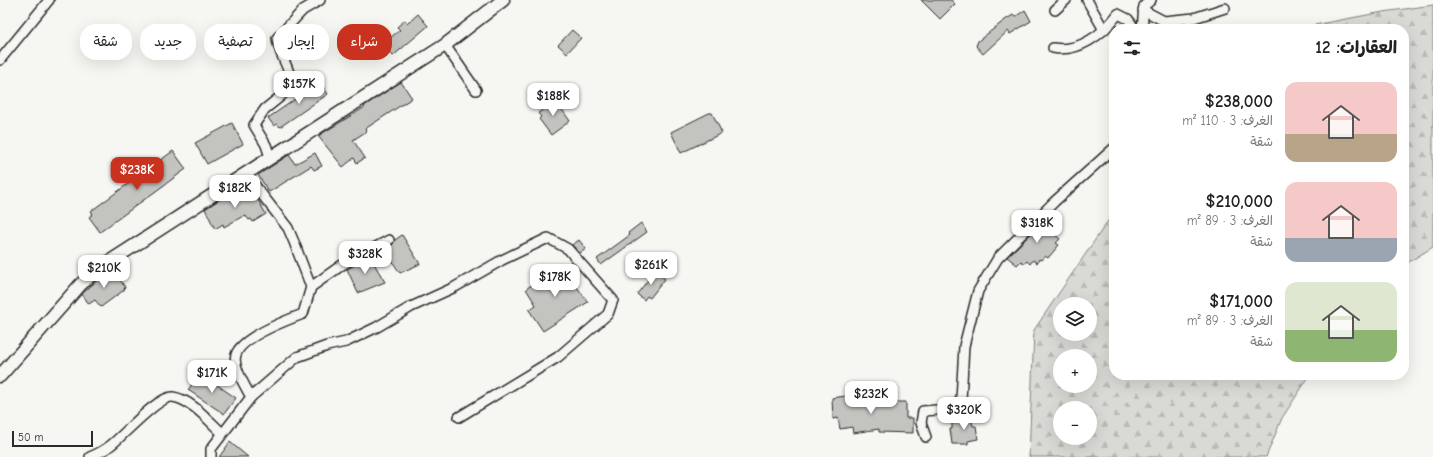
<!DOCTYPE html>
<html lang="ar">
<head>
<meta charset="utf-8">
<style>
  :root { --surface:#fff; --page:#f2f2f2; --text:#222; --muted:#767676; --accent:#c8321e }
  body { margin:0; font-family:"Comic Neue","Playpen Sans Arabic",sans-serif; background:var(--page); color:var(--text); direction:rtl; height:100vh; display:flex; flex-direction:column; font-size:15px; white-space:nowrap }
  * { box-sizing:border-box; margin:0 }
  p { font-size:13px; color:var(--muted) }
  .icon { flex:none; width:22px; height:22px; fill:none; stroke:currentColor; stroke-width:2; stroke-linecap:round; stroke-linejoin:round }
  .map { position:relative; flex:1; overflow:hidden; direction:ltr }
  .details { position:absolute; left:1109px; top:24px; width:300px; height:356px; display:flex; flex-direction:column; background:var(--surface); border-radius:16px; box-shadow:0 4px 16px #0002; direction:rtl }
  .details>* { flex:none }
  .top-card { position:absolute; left:12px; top:24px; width:380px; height:36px; direction:rtl; display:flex; gap:8px }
  .controls { position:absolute; left:1053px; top:297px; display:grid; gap:8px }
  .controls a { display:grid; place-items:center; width:44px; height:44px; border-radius:50%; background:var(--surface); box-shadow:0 4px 16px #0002; font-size:20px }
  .scale { position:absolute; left:12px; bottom:10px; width:81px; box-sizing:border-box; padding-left:4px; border:2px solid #2b2b2b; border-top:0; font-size:11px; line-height:14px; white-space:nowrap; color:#2b2b2b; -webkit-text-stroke:3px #f6f6f2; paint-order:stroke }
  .price { position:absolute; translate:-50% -34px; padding:0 9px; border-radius:8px; background:#fff; color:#222; font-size:13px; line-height:26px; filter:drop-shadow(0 1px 2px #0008) }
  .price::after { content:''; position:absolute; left:50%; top:24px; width:12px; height:9px; margin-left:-6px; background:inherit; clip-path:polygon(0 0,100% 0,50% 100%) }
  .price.on { background:var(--accent); color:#fff }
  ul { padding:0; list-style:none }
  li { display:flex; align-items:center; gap:12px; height:100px; padding:0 12px }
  li span { display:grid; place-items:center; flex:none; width:112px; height:80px; border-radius:12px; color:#555 }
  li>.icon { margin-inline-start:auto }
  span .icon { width:48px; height:48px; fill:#fffc; stroke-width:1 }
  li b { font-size:17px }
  h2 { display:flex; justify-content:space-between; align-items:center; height:48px; padding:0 12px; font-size:17px }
  .pill { padding:0 14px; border-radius:16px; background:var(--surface); box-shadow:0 4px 16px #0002; font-size:14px; line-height:36px }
  .pill.on { background:var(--accent); color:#fff }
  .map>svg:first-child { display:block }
</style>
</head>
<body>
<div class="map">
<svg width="1433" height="457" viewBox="0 0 1433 457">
  <defs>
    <pattern id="forest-firs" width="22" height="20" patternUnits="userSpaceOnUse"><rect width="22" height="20" fill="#d9d9d5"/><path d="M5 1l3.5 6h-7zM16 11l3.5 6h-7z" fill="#babab7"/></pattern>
  </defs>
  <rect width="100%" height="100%" fill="#f6f6f2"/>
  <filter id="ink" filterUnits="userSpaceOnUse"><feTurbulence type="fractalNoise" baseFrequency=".025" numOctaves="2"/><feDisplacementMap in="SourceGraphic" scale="8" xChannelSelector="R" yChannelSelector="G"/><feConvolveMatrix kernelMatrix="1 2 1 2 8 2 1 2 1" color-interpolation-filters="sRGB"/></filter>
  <g filter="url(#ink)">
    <g fill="url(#forest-firs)" stroke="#828280" fill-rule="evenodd">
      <path d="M1433 5V247L1404 265V29H1293L1383 12Z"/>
      <path d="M1114 212V375H1310L1282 418 1266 457H1029L1034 330ZM1060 304H1090V334H1060ZM1060 356H1090V386H1060ZM1060 408H1090V438H1060Z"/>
    </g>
    <g fill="#c3c3c0" stroke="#2b2b2b">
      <path d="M921 0H951L955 4 940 19Z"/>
      <path d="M1025 10 1031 21 1010 34 1008 31 983 54 976 46 978 41 1005 20 1013 15 1015 17Z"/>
      <path d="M418 14 428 26 393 56 387 49 390 46 386 41 400 30 397 27 405 20 408 23Z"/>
      <path d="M572 30 581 38 567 53 558 45Z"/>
      <path d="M320 82 328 94 280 127 277 124 274 126 268 118Z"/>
      <path d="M401 82 412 98 365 129 367 131 353 140 365 158 357 163 354 158 343 167 318 136 365 107 364 106Z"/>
      <path d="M550 101 553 104 556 101 570 121 551 135 539 119 541 117 538 113 543 110 541 108Z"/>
      <path d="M709 113H712L722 133 681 153 671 132Z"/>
      <path d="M232 123 243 144 207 164 195 143Z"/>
      <path d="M173 151 186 169 100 232 89 217 93 214 91 211Z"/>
      <path d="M315 153 322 166 314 170 311 166 269 192 258 175 289 155 295 164Z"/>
      <path d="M245 187 251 198 255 195 266 214 253 222 251 219 249 220 245 215 224 227 223 224 215 229 205 209 234 190 236 193Z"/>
      <path d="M1047 218 1059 228 1054 234 1060 239 1056 243 1059 245 1048 258 1045 256 1041 260 1039 259 1037 263 1033 260 1030 264 1027 261 1024 264 1021 261 1017 265 1007 257Z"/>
      <path d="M641 223 647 232 601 265 597 259 630 235 628 233Z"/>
      <path d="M402 235 420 264 400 273 384 249 392 245 395 240Z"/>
      <path d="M579 240 586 249 580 253 572 245Z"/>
      <path d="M370 257 385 282 358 293 347 269Z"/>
      <path d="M560 264 588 302 543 331 529 310 536 305 526 289Z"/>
      <path d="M112 269 125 287 124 290 101 307 95 300 89 304 82 294 103 275Z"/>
      <path d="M655 271 665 279 650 298 647 296 644 300 637 294Z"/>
      <path d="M200 373 236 398 224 414 188 390Z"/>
      <path d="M866 393 868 405H891V402H906V418H913V433L879 432V429L853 433 852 427 840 429 838 418 833 419 832 398Z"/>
      <path d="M970 413 973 426H976L978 439 968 441V444H952L950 429H952V423L962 421 961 415Z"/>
      <path d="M230 442 248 457H219Z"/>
    </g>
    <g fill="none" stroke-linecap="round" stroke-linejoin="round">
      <defs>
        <g id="street">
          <path d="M1087 0 1104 30"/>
          <path d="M1055 10 1066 0"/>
          <path d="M1143 10 1164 21 1194 18 1225 8"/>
          <path d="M1142 29 1144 6 1151 0"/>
          <path d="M445 45 476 90"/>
          <path d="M1053 48C1079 53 1103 34 1118 14L1128 19 1135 29"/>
          <path d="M0 60 49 0"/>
          <path d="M270 157 266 145 254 125 265 109 280 97 292 84C290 67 278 54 277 38L303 10 320 0"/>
          <path d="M311 287 342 265 389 240"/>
          <path d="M251 397 297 357 327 346 346 342 377 327 411 307 455 287 502 260 548 238 568 249 613 300 608 314 558 357 459 417"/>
          <path d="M926 437 921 423 923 411 951 409 961 400 964 346 978 291 998 258 1054 202 1114 148"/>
          <path d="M90 457C97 454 105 450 111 445 123 436 159 395 173 397 192 400 208 420 222 433"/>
          <path d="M211 457V449L251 397C246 388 232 365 236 355 240 338 287 320 303 314L311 287 294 242 288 228 246 174"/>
        </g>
        <path id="secondary" d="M0 376 81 284 98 269 445 45 503 0"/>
      </defs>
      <use href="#street" stroke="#2b2b2b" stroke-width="12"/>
      <use href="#secondary" stroke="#2b2b2b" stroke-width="15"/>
      <use href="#street" stroke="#f6f6f2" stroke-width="9"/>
      <use href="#secondary" stroke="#f6f6f2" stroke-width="12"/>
    </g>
  </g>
</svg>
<div class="controls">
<a><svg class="icon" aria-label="layers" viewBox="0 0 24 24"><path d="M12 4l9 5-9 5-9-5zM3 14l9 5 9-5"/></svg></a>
<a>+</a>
<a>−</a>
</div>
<div class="scale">50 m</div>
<b class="price" style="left:299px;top:105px">$157K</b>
<b class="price" style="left:553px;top:117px">$188K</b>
<b class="price on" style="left:137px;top:191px">$238K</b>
<b class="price" style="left:235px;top:209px">$182K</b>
<b class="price" style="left:1037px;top:244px">$318K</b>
<b class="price" style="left:365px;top:275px">$328K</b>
<b class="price" style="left:651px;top:286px">$261K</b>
<b class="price" style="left:104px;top:289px">$210K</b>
<b class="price" style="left:555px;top:298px">$178K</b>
<b class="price" style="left:212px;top:394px">$171K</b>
<b class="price" style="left:871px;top:415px">$232K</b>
<b class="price" style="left:964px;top:431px">$320K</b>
<div class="top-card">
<a class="pill on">شراء</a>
<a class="pill">إيجار</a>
<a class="pill">تصفية</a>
<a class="pill">جديد</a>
<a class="pill">شقة</a>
</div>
<section class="details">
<h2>العقارات: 12<svg class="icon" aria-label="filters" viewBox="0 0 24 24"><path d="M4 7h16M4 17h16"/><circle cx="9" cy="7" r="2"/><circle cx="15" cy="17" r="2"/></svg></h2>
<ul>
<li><span style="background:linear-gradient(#f6c9c9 65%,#b9a48a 0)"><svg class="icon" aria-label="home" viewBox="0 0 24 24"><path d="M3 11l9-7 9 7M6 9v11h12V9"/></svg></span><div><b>$238,000</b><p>الغرف: 3 · 110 m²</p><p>شقة</p></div></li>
<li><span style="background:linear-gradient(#f6c9c9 70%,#9aa5b1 0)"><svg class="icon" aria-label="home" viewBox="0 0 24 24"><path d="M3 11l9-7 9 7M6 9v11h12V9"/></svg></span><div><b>$210,000</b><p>الغرف: 3 · 89 m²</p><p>شقة</p></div></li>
<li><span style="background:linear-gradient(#dfe7d0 60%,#8fb573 0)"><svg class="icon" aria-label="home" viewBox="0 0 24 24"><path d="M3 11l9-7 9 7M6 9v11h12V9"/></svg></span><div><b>$171,000</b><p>الغرف: 3 · 89 m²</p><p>شقة</p></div></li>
</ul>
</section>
</div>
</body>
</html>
